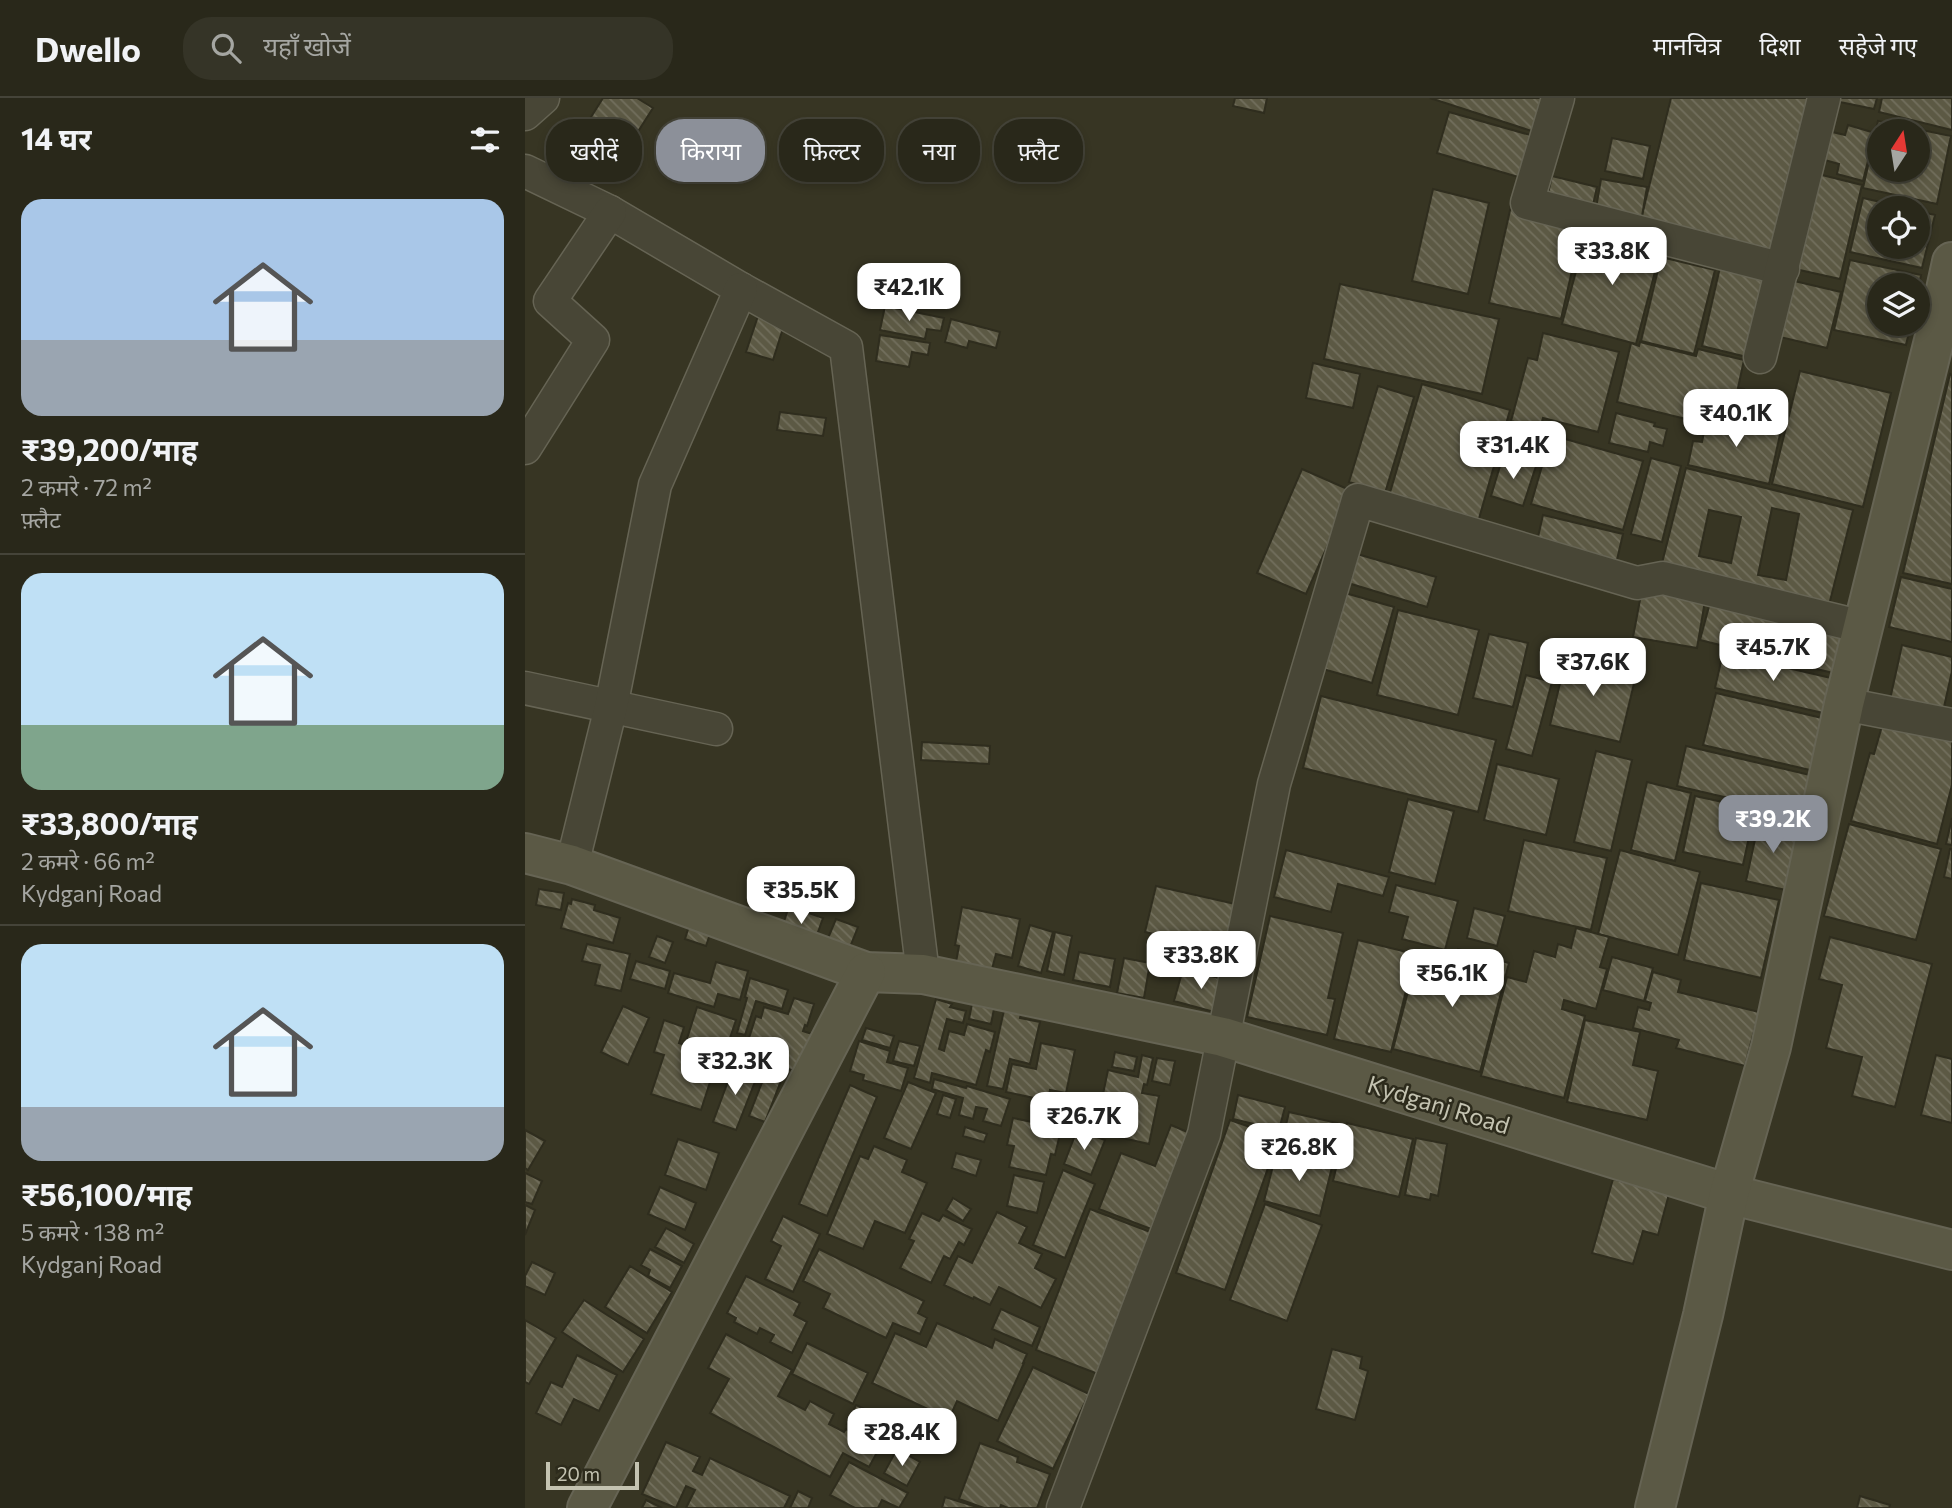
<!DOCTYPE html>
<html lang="hi">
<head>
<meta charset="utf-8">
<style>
  :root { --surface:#29281a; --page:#353427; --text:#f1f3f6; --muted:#a5a6a2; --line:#454439; --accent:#8c9099 }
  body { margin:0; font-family:Commissioner,"Noto Sans Devanagari",sans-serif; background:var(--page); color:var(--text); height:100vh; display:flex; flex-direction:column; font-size:26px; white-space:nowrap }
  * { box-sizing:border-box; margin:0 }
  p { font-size:23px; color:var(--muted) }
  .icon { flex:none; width:38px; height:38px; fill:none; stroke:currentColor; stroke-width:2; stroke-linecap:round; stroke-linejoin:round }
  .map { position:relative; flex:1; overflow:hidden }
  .drawer { display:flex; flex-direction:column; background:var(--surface); width:525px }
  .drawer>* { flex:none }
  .guide { position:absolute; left:21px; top:21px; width:665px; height:63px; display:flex; gap:14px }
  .needle { width:46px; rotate:12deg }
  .controls { position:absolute; left:1342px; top:21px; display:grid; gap:14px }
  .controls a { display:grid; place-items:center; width:63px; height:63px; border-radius:50%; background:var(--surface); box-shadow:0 4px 10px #0003,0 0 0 2px var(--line); font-size:35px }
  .scale { position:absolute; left:21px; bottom:18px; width:93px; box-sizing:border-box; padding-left:7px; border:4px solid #c4c3b1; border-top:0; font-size:19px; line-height:24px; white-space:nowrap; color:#c4c3b1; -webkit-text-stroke:5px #2d2b1c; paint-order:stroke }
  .price { position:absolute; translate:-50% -60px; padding:0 16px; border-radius:14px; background:#fff; color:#222; font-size:23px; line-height:46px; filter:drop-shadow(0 2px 4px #0008) }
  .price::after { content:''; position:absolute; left:50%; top:42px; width:21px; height:16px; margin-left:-10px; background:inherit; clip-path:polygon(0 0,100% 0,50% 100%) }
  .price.on { background:var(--accent); color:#fff }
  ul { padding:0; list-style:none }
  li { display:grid; align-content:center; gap:14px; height:371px; padding:0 21px }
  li+li { border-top:2px solid var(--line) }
  li span { display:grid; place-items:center; height:217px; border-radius:21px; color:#555 }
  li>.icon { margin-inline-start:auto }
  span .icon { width:126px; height:126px; fill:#fffc; stroke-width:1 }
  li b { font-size:30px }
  h2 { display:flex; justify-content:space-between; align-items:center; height:84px; padding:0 21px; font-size:30px }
  .chip { padding:0 24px; border-radius:28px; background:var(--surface); box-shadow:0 4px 10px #0003,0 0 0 2px var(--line); font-size:24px; line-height:63px }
  .chip.on { background:var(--accent); color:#fff }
  header { display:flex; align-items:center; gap:42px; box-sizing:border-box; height:98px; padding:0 35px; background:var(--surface); border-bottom:2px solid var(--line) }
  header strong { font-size:33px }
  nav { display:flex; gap:38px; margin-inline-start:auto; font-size:24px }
  .search { width:490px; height:63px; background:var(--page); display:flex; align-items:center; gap:18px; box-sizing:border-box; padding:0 24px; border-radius:28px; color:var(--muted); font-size:26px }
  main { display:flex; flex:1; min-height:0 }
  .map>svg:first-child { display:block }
</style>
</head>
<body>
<header>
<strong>Dwello</strong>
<div class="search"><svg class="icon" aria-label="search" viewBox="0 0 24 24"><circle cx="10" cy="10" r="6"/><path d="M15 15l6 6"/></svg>यहाँ खोजें</div>
<nav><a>मानचित्र</a><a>दिशा</a><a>सहेजे गए</a></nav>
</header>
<main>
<section class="drawer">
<h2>14 घर<svg class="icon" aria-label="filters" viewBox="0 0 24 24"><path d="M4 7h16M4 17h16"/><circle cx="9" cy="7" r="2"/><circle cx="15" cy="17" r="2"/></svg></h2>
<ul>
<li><span style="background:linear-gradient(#a9c7e8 65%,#9aa5b1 0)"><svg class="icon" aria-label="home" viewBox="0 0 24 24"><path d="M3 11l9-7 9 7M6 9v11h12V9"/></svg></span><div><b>₹39,200/माह</b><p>2 कमरे · 72 m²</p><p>फ़्लैट</p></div></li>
<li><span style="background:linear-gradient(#bfe0f5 70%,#7fa58c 0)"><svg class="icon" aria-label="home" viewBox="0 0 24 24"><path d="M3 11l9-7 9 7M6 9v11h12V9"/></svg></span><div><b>₹33,800/माह</b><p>2 कमरे · 66 m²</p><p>Kydganj Road</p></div></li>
<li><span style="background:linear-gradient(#bfe0f5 75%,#9aa5b1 0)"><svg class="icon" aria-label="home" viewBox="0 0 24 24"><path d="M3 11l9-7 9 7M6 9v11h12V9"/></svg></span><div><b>₹56,100/माह</b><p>5 कमरे · 138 m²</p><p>Kydganj Road</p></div></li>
</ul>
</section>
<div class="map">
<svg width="1427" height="1410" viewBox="0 0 1427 1410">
  <defs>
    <pattern id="building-back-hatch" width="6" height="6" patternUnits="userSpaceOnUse" patternTransform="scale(1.75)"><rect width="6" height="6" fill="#5c5944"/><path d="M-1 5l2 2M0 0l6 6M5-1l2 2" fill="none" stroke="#726f5d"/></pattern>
  </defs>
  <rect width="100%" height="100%" fill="#373523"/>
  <g fill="url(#building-back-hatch)" stroke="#2f2d1e" stroke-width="2" fill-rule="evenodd">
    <path d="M78 0H112L128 10 84 79 44 54Z"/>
    <path d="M710 0H742L739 15 708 8Z"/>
    <path d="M905 0H1024L1013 35Z"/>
    <path d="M1146 0H1288L1250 157 1115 125Z"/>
    <path d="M1311 0H1352L1349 11 1310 3Z"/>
    <path d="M1357 0H1427V32L1354 14Z"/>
    <path d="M924 14 1012 39 1000 81 912 55Z"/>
    <path d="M1353 23 1426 38 1412 106 1338 90ZM1354 33H1393V72H1354Z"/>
    <path d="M1323 27 1350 35 1338 83 1312 76 1314 66 1296 61 1303 33 1320 37Z"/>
    <path d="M1087 40 1125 48 1118 81 1080 73Z"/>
    <path d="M1293 76 1337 87 1315 181 1270 171Z"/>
    <path d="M1027 78 1072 89 1066 116 1021 105Z"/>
    <path d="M1076 81 1122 89 1116 124 1070 116Z"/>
    <path d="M908 91 964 105 943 196 887 183Z"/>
    <path d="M1338 100 1382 110H1354V149H1393V113L1410 117 1397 170 1325 154Z"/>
    <path d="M986 108 1058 124 1036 221 964 205Z"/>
    <path d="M1062 132 1136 151 1111 246 1037 226Z"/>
    <path d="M1136 159 1190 172 1169 256 1116 243Z"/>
    <path d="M1325 162 1396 177 1393 193V187H1354V226H1386L1381 247 1309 232Z"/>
    <path d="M1196 165 1242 176 1222 259 1177 248Z"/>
    <path d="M1265 182 1316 194 1302 250 1251 238Z"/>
    <path d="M815 186 974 221 957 296 799 261Z"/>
    <path d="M360 208 419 220 416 233 402 231 400 241 355 232Z"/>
    <path d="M233 218 259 227 248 262 221 254Z"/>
    <path d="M426 221 475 234 471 250 444 243 442 250 420 244Z"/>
    <path d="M1018 235 1094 254 1073 334 1018 320 1015 331 986 323 1003 260 1012 262Z"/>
    <path d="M355 237 405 245 403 257 387 254 384 269 351 263Z"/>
    <path d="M1115 244 1171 258 1173 251 1219 262 1213 290 1219 291 1216 304 1204 301 1200 318 1176 312 1173 324 1092 304 1106 245 1114 248Z"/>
    <path d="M788 265 835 276 828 310 781 300Z"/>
    <path d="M1275 273 1366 295 1338 409 1247 386Z"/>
    <path d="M1425 276 1427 277V486L1378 475Z"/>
    <path d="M897 286 985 312 953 424 864 398Z"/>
    <path d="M853 288 889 299 860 395 824 384Z"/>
    <path d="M255 314 301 320 298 338 252 332Z"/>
    <path d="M1091 315 1130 325 1129 328 1142 331 1138 348 1125 344 1123 354 1084 345Z"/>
    <path d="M1183 315 1256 332 1244 386 1163 367 1168 343 1177 344Z"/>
    <path d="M1026 337 1118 363 1098 432 1006 406Z"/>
    <path d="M978 358 1011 368 998 408 966 398Z"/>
    <path d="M1126 360 1156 368 1137 444 1106 436Z"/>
    <path d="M1161 370 1328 412 1303 511 1136 469ZM1247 410 1274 416 1261 482 1233 477ZM1184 412 1216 419 1206 465 1174 458Z"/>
    <path d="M777 371 827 393 781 496 732 475Z"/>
    <path d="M1018 417 1098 436 1091 466 1011 448Z"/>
    <path d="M832 456 911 479 902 509 823 485Z"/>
    <path d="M1376 479 1427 491V544L1364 529Z"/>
    <path d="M1118 486 1181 497 1172 550 1108 539Z"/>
    <path d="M813 493 869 509 847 585 791 569Z"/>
    <path d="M1187 497 1319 530 1308 575 1175 542Z"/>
    <path d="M873 512 954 532 933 617 852 597Z"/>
    <path d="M964 536 1003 545 988 609 948 600Z"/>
    <path d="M1377 547 1427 559V573L1417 618 1364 606Z"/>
    <path d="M1198 555 1306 580 1298 615 1190 590Z"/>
    <path d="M1042 556 1112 573 1095 644 1025 627Z"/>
    <path d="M1001 577 1027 584 1007 658 981 651Z"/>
    <path d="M1191 595 1297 620 1285 672 1178 647Z"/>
    <path d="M796 598 971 642 953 714 778 670Z"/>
    <path d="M1359 621 1427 639V687L1412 746 1326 723 1345 655 1349 656Z"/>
    <path d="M397 644 465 648 464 666 396 662Z"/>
    <path d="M1161 648 1285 677 1276 717 1152 688Z"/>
    <path d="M1071 653 1107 662 1086 753 1049 744Z"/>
    <path d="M972 666 1034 681 1021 737 959 722Z"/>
    <path d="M1122 684 1166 695 1150 763 1106 752Z"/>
    <path d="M1170 698 1230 711 1218 767 1158 754Z"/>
    <path d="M883 701 929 713 910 786 864 774Z"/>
    <path d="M1427 720V747L1421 746Z"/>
    <path d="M1234 723 1274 731 1261 792 1221 783Z"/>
    <path d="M1324 726 1416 751 1391 842 1299 818Z"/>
    <path d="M999 742 1082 760 1066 832 983 813Z"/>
    <path d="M1425 751H1427V781L1419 779Z"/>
    <path d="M761 752 864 779 858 798 813 786 806 814 749 799Z"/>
    <path d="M1095 752 1175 774 1153 857 1073 836Z"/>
    <path d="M1176 785 1254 802 1236 880 1159 862Z"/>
    <path d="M871 787 933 803 920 852 877 841 883 819 864 814Z"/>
    <path d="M631 788 719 808 709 854 620 834Z"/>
    <path d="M14 791 39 795 36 812 11 807Z"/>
    <path d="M47 801 70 807 69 812 95 820 88 845 36 830 43 805 46 806Z"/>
    <path d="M264 808 298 820 288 848 255 836Z"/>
    <path d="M437 809 495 821 487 860 471 856 467 871 431 864 434 848 430 847Z"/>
    <path d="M949 810 980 818 972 848 942 840Z"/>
    <path d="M745 818 818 835 803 900 810 901 802 937 722 919Z"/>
    <path d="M311 821 333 829 323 854 301 845Z"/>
    <path d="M505 827 528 834 516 875 493 868Z"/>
    <path d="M164 828 185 836 181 848 160 841Z"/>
    <path d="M1051 830 1084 839 1075 869 1082 871 1071 911 1039 902 1037 911 1060 918 1039 1000 956 978 982 879 1001 884 1009 853 1030 859 1033 846 1046 850Z"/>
    <path d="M530 834 547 838 539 877 522 873Z"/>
    <path d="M132 838 148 844 140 865 124 859Z"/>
    <path d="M1305 839 1407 866 1370 1009 1327 998 1337 959 1301 950 1317 887 1294 881Z"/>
    <path d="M833 842 890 856 866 954 809 941Z"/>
    <path d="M62 846 105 856 96 893 70 887 75 867 57 863Z"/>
    <path d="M933 851 984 865 955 974 868 951 893 855 929 865Z"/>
    <path d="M554 854 590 861 585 889 548 882Z"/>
    <path d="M1087 859 1128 870 1119 903 1078 892Z"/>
    <path d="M599 860 625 865 619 900 592 895Z"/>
    <path d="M111 863 145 873 140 891 105 881Z"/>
    <path d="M191 864 223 873 215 902 193 896 189 909 143 895 149 875 185 885Z"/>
    <path d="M658 871 702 882 693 915 649 903Z"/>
    <path d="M1128 874 1156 882 1153 894 1234 914 1220 968 1151 950 1154 942 1108 930 1113 909 1124 912 1126 905 1120 903Z"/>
    <path d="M225 880 263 892 257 911 231 903 220 937 212 935 222 900 220 899Z"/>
    <path d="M269 900 289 906 282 928 280 927 278 933 287 936 275 975 219 956 231 918 236 920 239 909 263 916Z"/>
    <path d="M411 901 427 906 425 909 441 913 438 925 422 921 414 951 419 953 424 933 439 937 442 926 470 934 465 954 461 952 451 987 407 975 405 985 389 980Z"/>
    <path d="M447 906 469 911 466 926 444 921Z"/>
    <path d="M98 908 124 920 103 967 76 954Z"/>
    <path d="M480 908 497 912 495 920 515 924 505 966 485 961 478 991 462 988Z"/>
    <path d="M172 909 211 922 194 973 189 972 176 1012 126 996 139 957 129 954 139 922 159 929 154 945 160 947Z"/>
    <path d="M1060 922 1115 934 1108 967 1133 973 1122 1022 1042 1004Z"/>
    <path d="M341 930 369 938 365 950 337 942Z"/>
    <path d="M334 943 365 953 362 964 383 970 376 993 338 982 339 977 325 973Z"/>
    <path d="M374 943 395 948 389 968 368 963Z"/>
    <path d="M516 945 550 952 541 995 525 992 523 1003 481 994 487 966 511 971Z"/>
    <path d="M590 954 612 959 609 973 587 969Z"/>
    <path d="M617 957 628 960 622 987 619 986 617 995 634 998 624 1046 593 1039 594 1035 571 1030 583 972 613 979Z"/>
    <path d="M1411 957 1427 961V1025L1396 1017Z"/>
    <path d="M632 960 650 963 645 987 627 983Z"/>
    <path d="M209 967 233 976 211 1032 188 1024Z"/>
    <path d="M241 974 257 980 240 1024 224 1018Z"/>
    <path d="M409 981 441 990 442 988 485 1001 476 1028 458 1023 462 1011 451 1009 448 1021 434 1017 438 1000 407 991Z"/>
    <path d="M383 984 411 995 386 1051 359 1040Z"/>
    <path d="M325 987 352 999 302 1118 274 1106Z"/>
    <path d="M418 997 431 1001 425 1020 412 1016Z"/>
    <path d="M713 997 760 1009 754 1032 708 1021Z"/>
    <path d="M514 1013 539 1019 530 1057 526 1056 521 1077 484 1069 489 1048 482 1047 488 1020 512 1025Z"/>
    <path d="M764 1014 812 1025 804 1059 756 1049Z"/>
    <path d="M705 1022 754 1039 700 1192 651 1175Z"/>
    <path d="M822 1025 888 1041 874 1099 808 1083Z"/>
    <path d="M646 1027 674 1039 636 1107 626 1131 574 1111 596 1055 630 1068Z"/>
    <path d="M440 1029 462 1036 459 1044 438 1038Z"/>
    <path d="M0 1032 20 1043 3 1072 0 1070Z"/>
    <path d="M552 1032 580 1042 566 1077 539 1066Z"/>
    <path d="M891 1040 922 1046 913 1098 906 1096 905 1102 880 1097Z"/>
    <path d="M153 1041 194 1055 181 1092 140 1077Z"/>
    <path d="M349 1048 382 1062 377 1074 402 1085 380 1135 350 1123 338 1151 302 1136 335 1058 343 1061Z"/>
    <path d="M752 1052 808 1065 795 1118 739 1103Z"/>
    <path d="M431 1055 456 1062 451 1078 427 1070Z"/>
    <path d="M538 1072 570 1086 540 1160 508 1147Z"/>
    <path d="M0 1075 17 1083 7 1106 0 1104Z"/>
    <path d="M489 1077 519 1084 512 1115 482 1108Z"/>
    <path d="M1088 1081 1144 1096 1133 1137 1118 1133 1108 1166 1067 1155Z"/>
    <path d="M135 1089 171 1105 160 1132 123 1116Z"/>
    <path d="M428 1100 446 1111 438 1123 421 1112Z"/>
    <path d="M740 1106 797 1127 762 1223 705 1202Z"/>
    <path d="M0 1107 10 1112 0 1137Z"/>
    <path d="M565 1111 628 1135 573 1276 511 1252Z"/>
    <path d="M472 1114 502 1129 494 1145 517 1156 510 1170 531 1181 516 1210 474 1189 465 1207 449 1199 448 1201 419 1187 433 1158 447 1165Z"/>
    <path d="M397 1115 414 1123 418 1117 447 1131 439 1147 434 1144 425 1161 419 1158 406 1185 375 1170 389 1143 384 1141Z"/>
    <path d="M258 1118 295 1136 268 1194 240 1181 256 1148 246 1143Z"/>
    <path d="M141 1130 169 1146 159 1165 130 1149Z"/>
    <path d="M125 1151 157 1168 145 1190 123 1178 125 1172 116 1167Z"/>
    <path d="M294 1151 399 1203 393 1215 402 1220 395 1236 368 1225 361 1240 298 1210 305 1196 278 1183Z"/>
    <path d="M7 1164 30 1175 20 1197 0 1188V1178Z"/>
    <path d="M105 1168 147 1194 122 1235 80 1209Z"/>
    <path d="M221 1178 275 1205 269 1217 282 1224 267 1255 245 1244 249 1237 235 1230 232 1236 209 1224 211 1220 202 1215Z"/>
    <path d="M59 1202 119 1241 98 1274 37 1234Z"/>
    <path d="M476 1211 515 1229 507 1248 467 1231Z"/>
    <path d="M0 1222 31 1240 4 1286 0 1284Z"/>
    <path d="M412 1225 467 1250 470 1241 502 1256 498 1265H499L473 1323 432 1303 424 1321 347 1285 370 1235 401 1249Z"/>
    <path d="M201 1236 267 1272 253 1298 280 1312 285 1303 309 1316 304 1326 319 1334 321 1331 355 1349 344 1369 318 1355 305 1379 185 1315 204 1281 183 1270Z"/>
    <path d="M282 1245 343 1275 328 1306 267 1276Z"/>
    <path d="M807 1251 837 1259 835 1270 843 1273 830 1322 791 1311Z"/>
    <path d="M52 1257 92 1277 74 1313 49 1301 36 1327 11 1315 26 1284 37 1289Z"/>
    <path d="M508 1269 564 1296 528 1371 472 1343Z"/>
    <path d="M331 1307 359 1320 350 1339 322 1326Z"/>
    <path d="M141 1344 175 1359 168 1373 177 1377 185 1360 265 1398 259 1410H161L170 1392 161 1388 151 1410 117 1396Z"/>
    <path d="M455 1345 493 1359 492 1364 525 1376 512 1410H483L476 1407 475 1410H459L434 1401Z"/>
    <path d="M372 1351 395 1364 382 1388 359 1375Z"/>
    <path d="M324 1364 383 1395 374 1410 357 1402 353 1410H330L305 1397Z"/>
    <path d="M273 1393 287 1400 283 1410H265Z"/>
    <path d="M1335 1398 1365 1407 1364 1410H1332Z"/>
    <path d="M420 1399 455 1410H417Z"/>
    <path d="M121 1402 137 1410H117Z"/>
  </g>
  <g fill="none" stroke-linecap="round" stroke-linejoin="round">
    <defs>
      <g id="street">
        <path d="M1033 0 1002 105 1258 171"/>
        <path d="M0 16 18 0"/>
        <path d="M0 73 85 114 216 191 321 249 398 876"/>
        <path d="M1235 259 1299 0"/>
        <path d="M0 350 68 242 25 203 85 114"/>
        <path d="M0 590 191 631"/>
        <path d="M1319 606 1427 627"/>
        <path d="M47 767 86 609 130 387 216 191"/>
        <path d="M538 1410 679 1036 749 686 833 402 1112 485 1138 480 1338 529"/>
      </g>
      <g id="secondary">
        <path d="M0 755 47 767 341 874 398 876 698 939 1204 1096 1427 1152"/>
        <path d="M62 1410 341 874"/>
        <path d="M1130 1410 1178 1217 1204 1096 1246 949 1319 606 1417 210 1427 164"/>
      </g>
    </defs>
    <use href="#street" stroke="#666454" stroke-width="35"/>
    <use href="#secondary" stroke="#666454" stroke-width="42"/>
    <use href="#street" stroke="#484636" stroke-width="32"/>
    <use href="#secondary" stroke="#5b5945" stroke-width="38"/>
  </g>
  <g text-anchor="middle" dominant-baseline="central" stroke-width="5" stroke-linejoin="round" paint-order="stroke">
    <g font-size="24" fill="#c4c3b1" stroke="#2d2b1c">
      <text transform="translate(914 1006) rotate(17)">Kydganj Road</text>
    </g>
  </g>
</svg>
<div class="controls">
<a><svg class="needle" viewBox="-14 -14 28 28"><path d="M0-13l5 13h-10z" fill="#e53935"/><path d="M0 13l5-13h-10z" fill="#a5a6a2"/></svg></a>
<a><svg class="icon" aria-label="locate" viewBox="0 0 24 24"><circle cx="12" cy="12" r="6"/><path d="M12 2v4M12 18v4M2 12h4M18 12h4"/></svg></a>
<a><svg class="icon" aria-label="layers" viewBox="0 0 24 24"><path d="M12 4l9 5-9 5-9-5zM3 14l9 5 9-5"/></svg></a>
</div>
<div class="scale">20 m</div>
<b class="price" style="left:1087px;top:189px">₹33.8K</b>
<b class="price" style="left:384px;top:225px">₹42.1K</b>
<b class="price" style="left:1211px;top:351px">₹40.1K</b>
<b class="price" style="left:988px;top:383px">₹31.4K</b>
<b class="price" style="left:1248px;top:585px">₹45.7K</b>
<b class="price" style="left:1068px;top:600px">₹37.6K</b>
<b class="price on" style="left:1248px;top:757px">₹39.2K</b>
<b class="price" style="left:276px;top:828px">₹35.5K</b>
<b class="price" style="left:676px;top:893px">₹33.8K</b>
<b class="price" style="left:927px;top:911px">₹56.1K</b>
<b class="price" style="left:210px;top:999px">₹32.3K</b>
<b class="price" style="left:559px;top:1054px">₹26.7K</b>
<b class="price" style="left:774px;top:1085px">₹26.8K</b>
<b class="price" style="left:377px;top:1370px">₹28.4K</b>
<div class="guide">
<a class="chip">खरीदें</a>
<a class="chip on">किराया</a>
<a class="chip">फ़िल्टर</a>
<a class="chip">नया</a>
<a class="chip">फ़्लैट</a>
</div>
</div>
</main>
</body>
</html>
